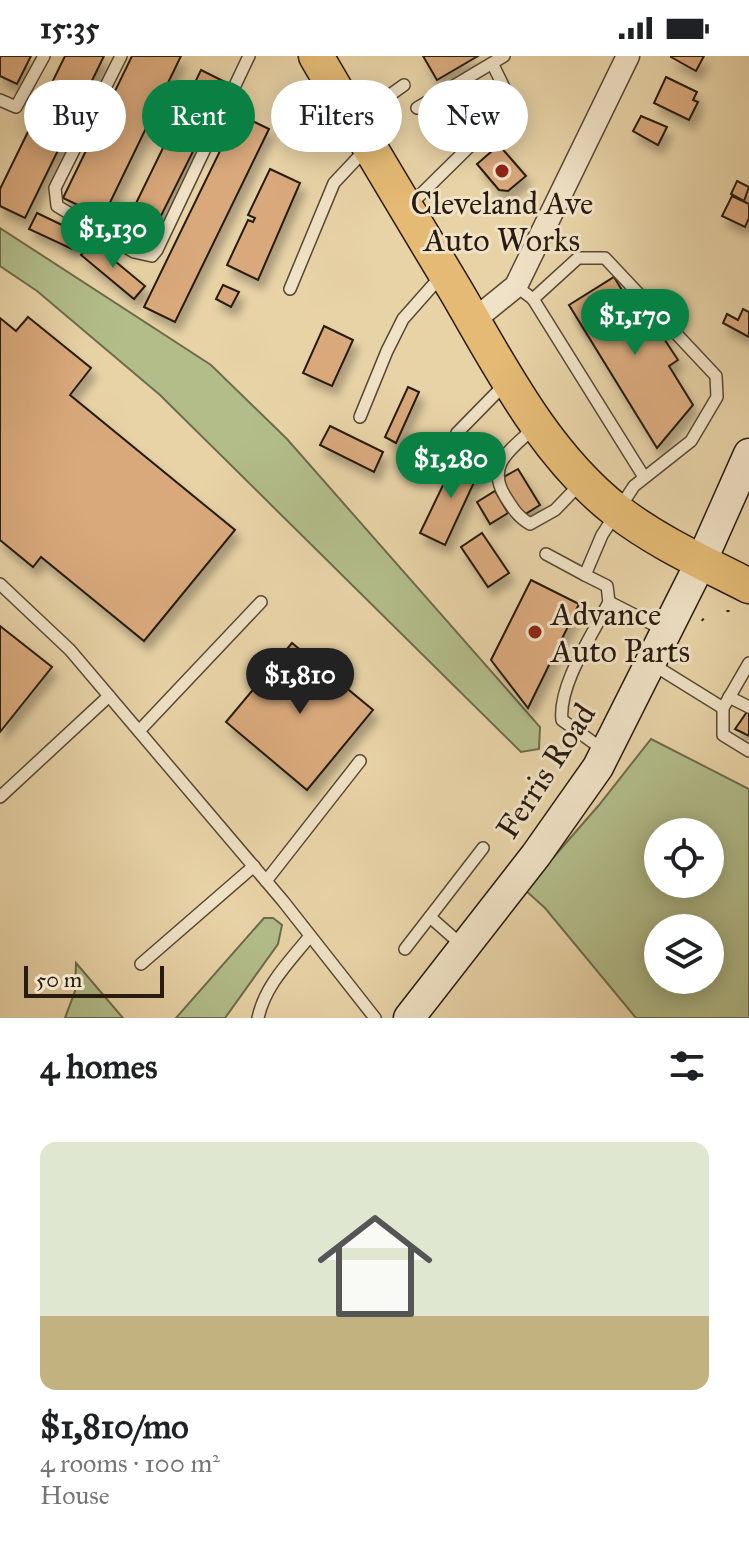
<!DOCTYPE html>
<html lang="en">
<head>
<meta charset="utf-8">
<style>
  :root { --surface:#fff; --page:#f6f6f6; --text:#202124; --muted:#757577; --accent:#0b8043 }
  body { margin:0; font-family:"IM FELL Great Primer",serif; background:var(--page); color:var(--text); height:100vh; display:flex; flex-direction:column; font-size:30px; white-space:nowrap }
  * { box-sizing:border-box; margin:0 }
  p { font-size:26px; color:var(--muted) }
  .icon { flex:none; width:44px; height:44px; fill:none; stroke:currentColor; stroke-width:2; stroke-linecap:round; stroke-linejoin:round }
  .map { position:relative; height:962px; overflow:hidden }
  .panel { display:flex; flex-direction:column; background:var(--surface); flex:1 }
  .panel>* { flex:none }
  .guide { position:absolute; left:24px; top:24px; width:702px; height:72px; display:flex; gap:16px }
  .tools { position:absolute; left:644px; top:762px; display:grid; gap:16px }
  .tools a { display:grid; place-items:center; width:80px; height:80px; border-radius:50%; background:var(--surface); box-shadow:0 4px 20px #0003; font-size:40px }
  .scale { position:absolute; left:24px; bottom:20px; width:140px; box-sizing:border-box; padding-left:8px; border:4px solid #281b0f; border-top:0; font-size:22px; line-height:28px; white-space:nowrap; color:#281b0f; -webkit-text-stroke:6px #f0e2c6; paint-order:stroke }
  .price { position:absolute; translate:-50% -68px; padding:0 18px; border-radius:28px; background:var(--accent); color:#fff; font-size:26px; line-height:52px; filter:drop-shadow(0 2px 4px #0008) }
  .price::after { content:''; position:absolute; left:50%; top:48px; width:24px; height:18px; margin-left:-12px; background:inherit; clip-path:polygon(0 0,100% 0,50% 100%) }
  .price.selected { background:#222; color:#fff }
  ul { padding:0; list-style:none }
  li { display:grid; align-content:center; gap:16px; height:424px; padding:0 40px }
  li span { display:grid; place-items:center; height:248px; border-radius:16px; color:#555 }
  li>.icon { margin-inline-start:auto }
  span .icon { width:144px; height:144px; fill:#fffc; stroke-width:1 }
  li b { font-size:34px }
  h2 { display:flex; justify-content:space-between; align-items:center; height:96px; padding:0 40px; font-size:34px }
  .tag { padding:0 28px; border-radius:36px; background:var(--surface); box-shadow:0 4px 20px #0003; font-size:28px; line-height:72px }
  .tag.selected { background:var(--accent); color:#fff }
  .status { display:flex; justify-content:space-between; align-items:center; height:56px; padding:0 40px; background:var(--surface); direction:ltr }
  .status svg { height:22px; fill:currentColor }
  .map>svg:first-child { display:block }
</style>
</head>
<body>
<div class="status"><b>15:35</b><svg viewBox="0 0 49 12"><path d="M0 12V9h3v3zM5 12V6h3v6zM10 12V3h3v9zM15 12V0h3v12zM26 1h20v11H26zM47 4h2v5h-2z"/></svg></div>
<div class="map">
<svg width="749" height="962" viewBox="0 0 749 962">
  <defs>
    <filter id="shadow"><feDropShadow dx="5" dy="9" stdDeviation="4" flood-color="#0004"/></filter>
  </defs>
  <rect width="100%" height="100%" fill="#e8d3a7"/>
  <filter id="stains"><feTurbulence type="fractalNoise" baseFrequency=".0025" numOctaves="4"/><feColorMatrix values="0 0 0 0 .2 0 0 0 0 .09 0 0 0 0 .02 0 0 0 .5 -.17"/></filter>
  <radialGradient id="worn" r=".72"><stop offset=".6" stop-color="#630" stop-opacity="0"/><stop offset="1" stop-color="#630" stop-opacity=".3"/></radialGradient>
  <g fill="#b2bd8a" stroke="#6d6c4c" stroke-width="2" fill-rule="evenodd">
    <path d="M0 172 211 309 287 383 540 671 539 693 521 696 160 339 37 235 0 210Z"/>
    <path d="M651 683 749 733V962H636L545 852 525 834 599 749ZM658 776H710V828H658ZM658 872H710V924H658Z"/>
    <path d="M264 862H273L282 869 278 888 225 962H176Z"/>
    <path d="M76 907 123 962H65L75 935Z"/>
  </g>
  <g fill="#d9a97c" stroke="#281b0f" stroke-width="2" filter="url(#shadow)">
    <path d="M0 0H31L17 28 0 20Z"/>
    <path d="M65 0H104L25 162 0 150V133Z"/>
    <path d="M132 0H181L103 161 63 142Z"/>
    <path d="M423 0H478L437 24Z"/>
    <path d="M704 0 696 15 671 1V0Z"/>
    <path d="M201 14 227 27 146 190 121 178Z"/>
    <path d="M666 21 697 36 693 44 698 46 689 64 654 47Z"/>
    <path d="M481 32 484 37 491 33 498 45 490 49 500 66 467 84 448 51Z"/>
    <path d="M238 58 269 73 175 266 144 251Z"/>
    <path d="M641 60 667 71 658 89 633 75Z"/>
    <path d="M499 89 526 120 508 135 499 134 477 108Z"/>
    <path d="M270 113 300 127 258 224 227 209 248 164 253 166 255 162 248 159Z"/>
    <path d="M737 125 749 131 744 145 731 138Z"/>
    <path d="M732 140 749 148V162L745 171 722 160Z"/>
    <path d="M37 157 79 177 72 193 29 173Z"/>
    <path d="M92 186 145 230 134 243 81 199Z"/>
    <path d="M614 221 631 249 639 245 678 304 669 310 693 349 657 392 569 249Z"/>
    <path d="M223 229 239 236 231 251 216 243Z"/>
    <path d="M743 253 749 256V281L723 267 727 258 738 264Z"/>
    <path d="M28 261 91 312 70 339 235 474 144 585 41 501 33 511 0 484V262L16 275Z"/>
    <path d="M324 270 353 284 332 330 303 317Z"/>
    <path d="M408 331 419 336 396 387 385 381Z"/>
    <path d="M330 370 383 396 374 416 320 389Z"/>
    <path d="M458 398 482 409 445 489 420 477Z"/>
    <path d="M518 413 540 449 522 460 500 423Z"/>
    <path d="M495 435 508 457 490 468 477 446Z"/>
    <path d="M482 477 509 517 488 531 461 491Z"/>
    <path d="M531 524 579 548 528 652 491 604Z"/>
    <path d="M0 570 52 611 0 676Z"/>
    <path d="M292 587 373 654 307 734 226 666Z"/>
    <path d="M749 653V680L735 673Z"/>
  </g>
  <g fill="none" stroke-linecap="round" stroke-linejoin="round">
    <defs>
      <g id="service">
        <path d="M121 0 55 132 57 150 134 196 152 200 157 194 249 0"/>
        <path d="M0 44 16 51 44 0"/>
        <path d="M417 52 504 0"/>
        <path d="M359 61 404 29"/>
        <path d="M409 150 472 88 511 64 515 54 493 9"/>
        <path d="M516 230 533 243 578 202H605L716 320 717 341 691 385 634 430 602 479 585 519 607 530 609 546C593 578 558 629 562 664L605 695"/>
        <path d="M290 233 334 127 366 93"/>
        <path d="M533 243 644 421"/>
        <path d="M360 361 387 295 403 263 441 220"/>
        <path d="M535 371C513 392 485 408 505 440 513 453 518 461 530 468L555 454 581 427"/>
        <path d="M440 410 457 377 506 327"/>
        <path d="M546 498 585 519"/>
        <path d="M0 528 70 594 283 845 375 962"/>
        <path d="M609 546 666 575"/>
        <path d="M652 608 723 652V679L749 695"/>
        <path d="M729 641 749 651"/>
        <path d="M723 652 749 607"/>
        <path d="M139 675 261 546"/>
        <path d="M0 741 109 640"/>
        <path d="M266 825 360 705"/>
        <path d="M430 861 464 891"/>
        <path d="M405 893 483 792"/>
        <path d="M141 908 254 810"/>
        <path d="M258 962C265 929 290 905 310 880"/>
      </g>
      <path id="minor" d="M473 265 516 230 628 0"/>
      <path id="secondary" d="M409 962 536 799 598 711 701 506 749 398"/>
      <path id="primary" d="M316 0C362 79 409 157 456 235 501 312 545 399 617 455 657 486 704 507 749 530"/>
    </defs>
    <use href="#service" stroke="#584935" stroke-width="14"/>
    <use href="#minor" stroke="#584935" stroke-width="25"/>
    <use href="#secondary" stroke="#281b0f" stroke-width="33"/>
    <use href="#primary" stroke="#281b0f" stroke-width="37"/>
    <g stroke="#281b0f" stroke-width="3" stroke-dasharray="2 4" stroke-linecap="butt">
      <path d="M728 556V553"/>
      <path d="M702 563 704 565"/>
    </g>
    <use href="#service" stroke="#f0e2c6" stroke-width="11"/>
    <use href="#minor" stroke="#f0e2c6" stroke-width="22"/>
    <use href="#secondary" stroke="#f0e2c6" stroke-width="30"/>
    <use href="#primary" stroke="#e4ba74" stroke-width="34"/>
  </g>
  <g fill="#8f2418" stroke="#f0e2c6" stroke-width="3">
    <circle cx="502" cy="115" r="8"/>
    <circle cx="535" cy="576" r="8"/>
  </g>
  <g text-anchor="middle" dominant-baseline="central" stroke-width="6" stroke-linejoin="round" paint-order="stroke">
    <g font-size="32" fill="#281b0f" stroke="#f0e2c6">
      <text x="502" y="147">Cleveland Ave<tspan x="502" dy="37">Auto Works</tspan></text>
      <text x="551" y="558" text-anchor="start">Advance<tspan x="551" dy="37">Auto Parts</tspan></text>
    </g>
    <g font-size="32" fill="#281b0f" stroke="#f0e2c6">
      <text transform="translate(546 715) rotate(-57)">Ferris Road</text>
    </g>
  </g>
  <rect width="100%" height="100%" filter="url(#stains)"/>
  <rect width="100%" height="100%" fill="url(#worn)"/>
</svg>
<div class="tools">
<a><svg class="icon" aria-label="locate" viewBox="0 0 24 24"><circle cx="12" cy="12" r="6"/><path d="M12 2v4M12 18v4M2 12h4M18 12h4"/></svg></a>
<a><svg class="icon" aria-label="layers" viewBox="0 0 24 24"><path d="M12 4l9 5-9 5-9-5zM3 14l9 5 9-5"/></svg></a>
</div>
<div class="scale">50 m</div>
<b class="price" style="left:113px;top:214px">$1,130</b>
<b class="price" style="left:635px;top:301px">$1,170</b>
<b class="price" style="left:451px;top:444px">$1,280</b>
<b class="price selected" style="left:300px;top:660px">$1,810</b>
<div class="guide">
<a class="tag">Buy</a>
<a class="tag selected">Rent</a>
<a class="tag">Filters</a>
<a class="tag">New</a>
</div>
</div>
<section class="panel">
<h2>4 homes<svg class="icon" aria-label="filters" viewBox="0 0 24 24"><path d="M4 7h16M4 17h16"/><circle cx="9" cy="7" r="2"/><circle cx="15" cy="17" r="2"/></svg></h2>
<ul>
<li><span style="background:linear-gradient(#dfe7d0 70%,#c2b280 0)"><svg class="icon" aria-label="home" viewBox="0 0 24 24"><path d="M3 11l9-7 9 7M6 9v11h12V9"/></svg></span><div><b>$1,810/mo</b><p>4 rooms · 100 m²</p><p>House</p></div></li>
</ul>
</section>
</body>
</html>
